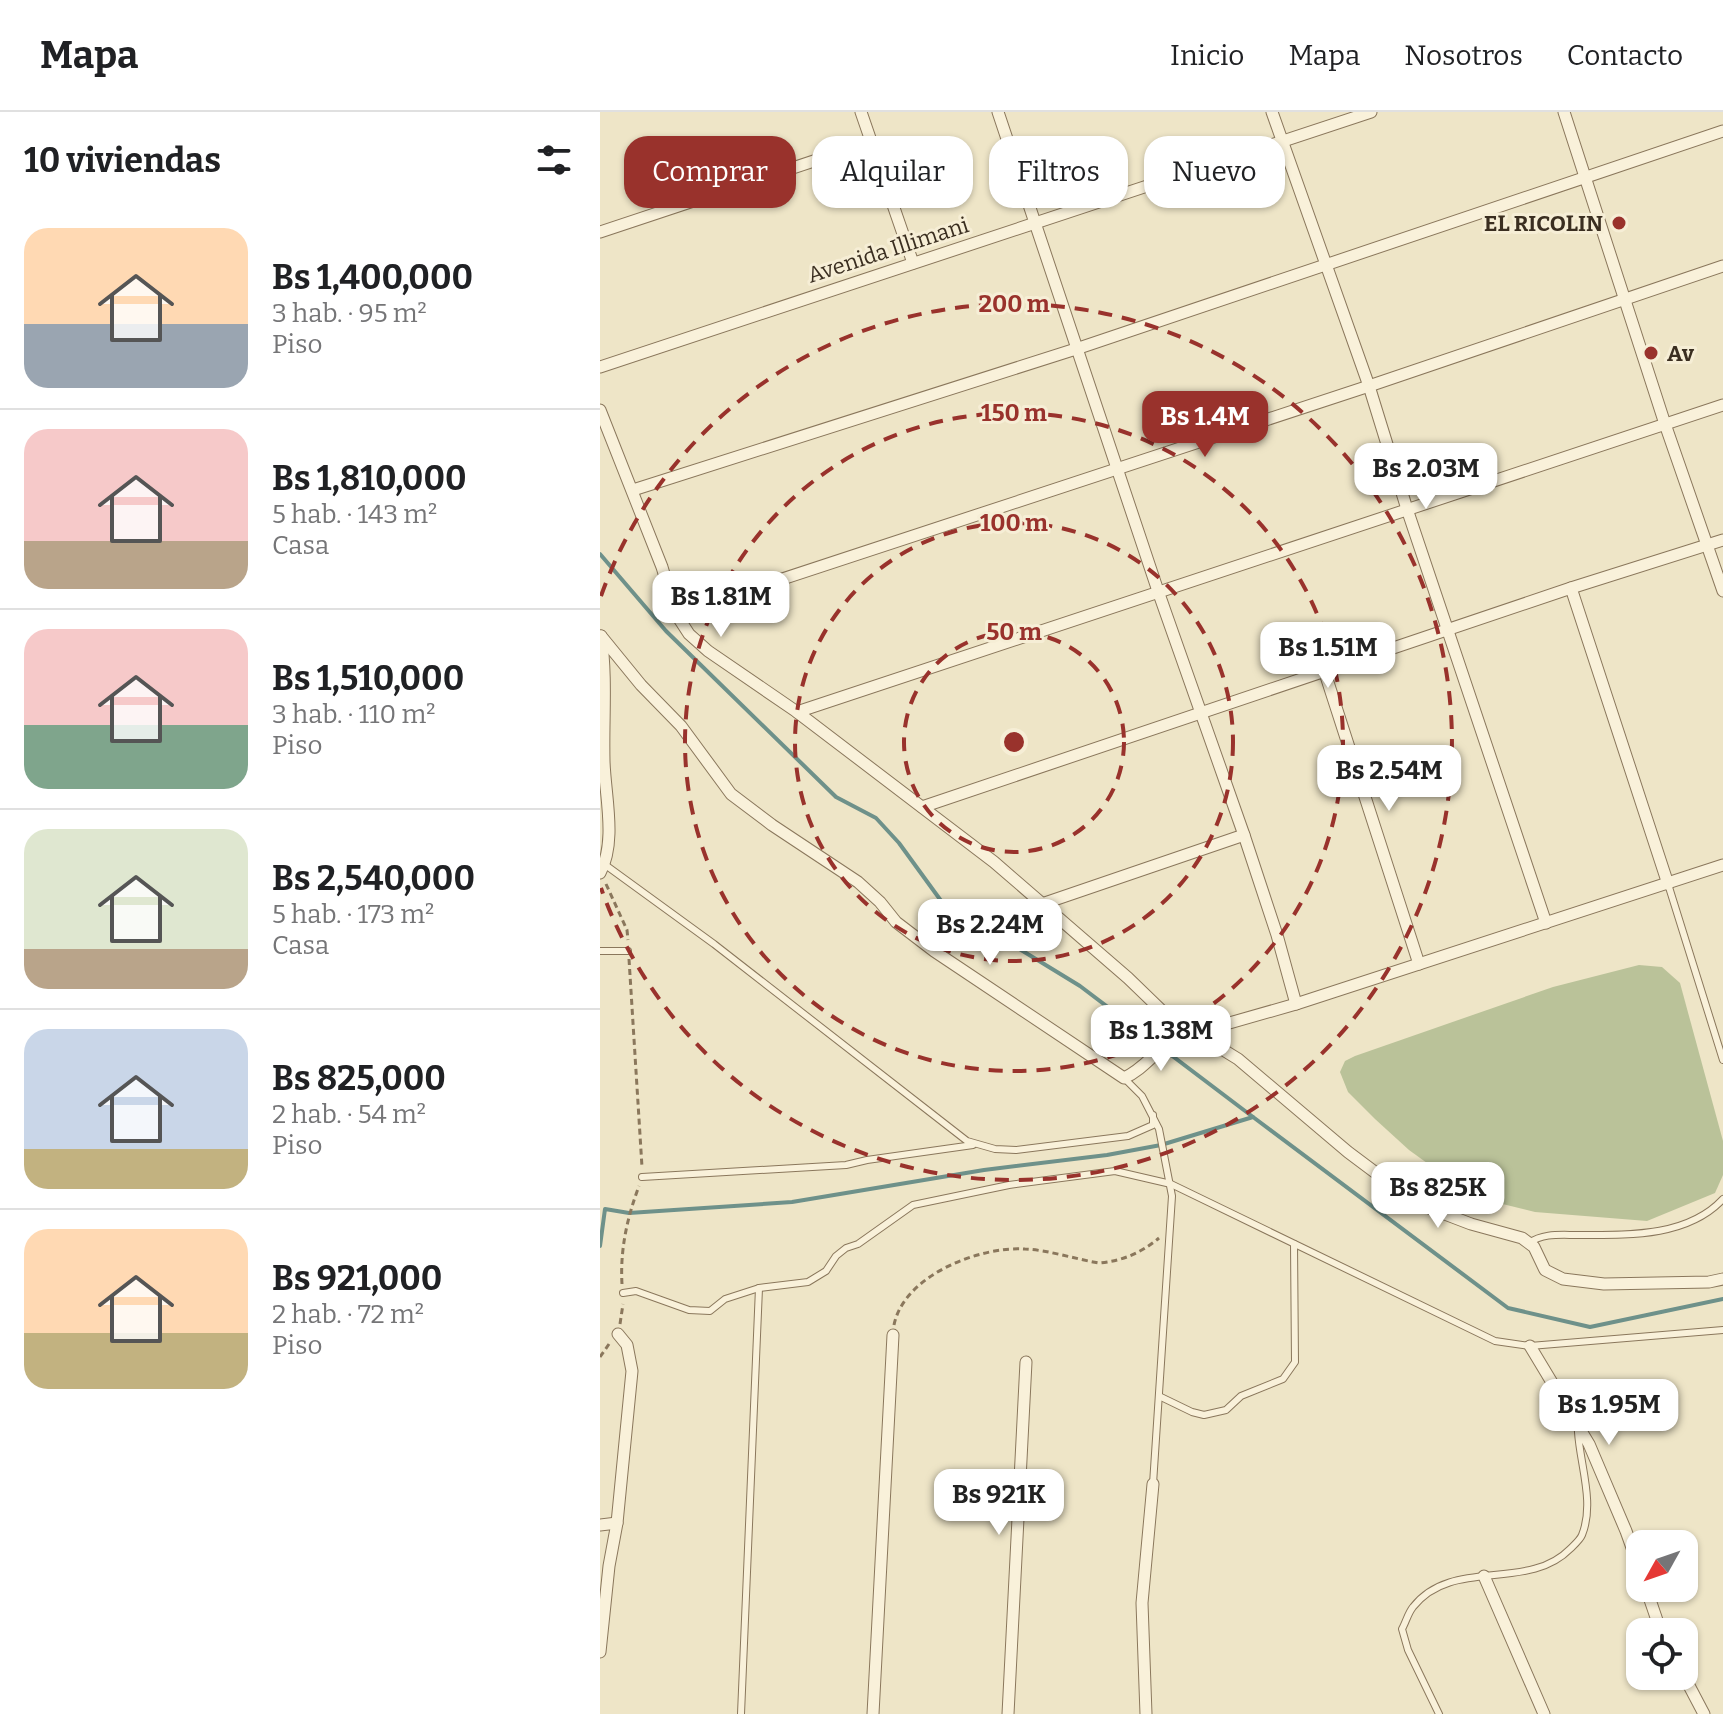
<!DOCTYPE html>
<html lang="es">
<head>
<meta charset="utf-8">
<style>
  :root { --surface:#fff; --page:#f6f6f6; --text:#202124; --muted:#757577; --line:#e0e0e0; --accent:#99322c }
  body { margin:0; font-family:Bitter,serif; background:var(--page); color:var(--text); height:100vh; display:flex; flex-direction:column; font-size:30px; white-space:nowrap }
  * { box-sizing:border-box; margin:0 }
  p { font-size:26px; color:var(--muted) }
  .icon { flex:none; width:44px; height:44px; fill:none; stroke:currentColor; stroke-width:2; stroke-linecap:round; stroke-linejoin:round }
  .map { position:relative; flex:1; overflow:hidden }
  .side { display:flex; flex-direction:column; background:var(--surface); width:600px }
  .side>* { flex:none }
  .hud { position:absolute; left:24px; top:24px; width:760px; height:72px; display:flex; gap:16px }
  .needle { width:52px; rotate:230deg }
  .fabs { position:absolute; left:1026px; top:1418px; display:grid; gap:16px }
  .fabs a { display:grid; place-items:center; width:72px; height:72px; border-radius:16px; background:var(--surface); box-shadow:0 2px 6px #0004; font-size:40px }
  .price { position:absolute; translate:-50% -68px; padding:0 18px; border-radius:16px; background:#fff; color:#222; font-size:26px; line-height:52px; filter:drop-shadow(0 2px 4px #0008) }
  .price::after { content:''; position:absolute; left:50%; top:48px; width:24px; height:18px; margin-left:-12px; background:inherit; clip-path:polygon(0 0,100% 0,50% 100%) }
  .price.active { background:var(--accent); color:#fff }
  ul { padding:0; list-style:none }
  li { display:flex; align-items:center; gap:24px; height:200px; padding:0 24px }
  li+li { border-top:2px solid var(--line) }
  li span { display:grid; place-items:center; flex:none; width:224px; height:160px; border-radius:24px; color:#555 }
  li>.icon { margin-inline-start:auto }
  span .icon { width:96px; height:96px; fill:#fffc; stroke-width:1 }
  li b { font-size:34px }
  h2 { display:flex; justify-content:space-between; align-items:center; height:96px; padding:0 24px; font-size:34px }
  .tag { padding:0 28px; border-radius:24px; background:var(--surface); box-shadow:0 2px 6px #0004; font-size:28px; line-height:72px }
  .tag.active { background:var(--accent); color:#fff }
  header { display:flex; align-items:center; gap:48px; box-sizing:border-box; height:112px; padding:0 40px; background:var(--surface); border-bottom:2px solid var(--line) }
  header strong { font-size:38px }
  nav { display:flex; gap:44px; margin-inline-start:auto; font-size:28px }
  main { display:flex; flex:1; min-height:0 }
  .map>svg:first-child { display:block }
</style>
</head>
<body>
<header>
<strong>Mapa</strong>
<nav><a>Inicio</a><a>Mapa</a><a>Nosotros</a><a>Contacto</a></nav>
</header>
<main>
<section class="side">
<h2>10 viviendas<svg class="icon" aria-label="filters" viewBox="0 0 24 24"><path d="M4 7h16M4 17h16"/><circle cx="9" cy="7" r="2"/><circle cx="15" cy="17" r="2"/></svg></h2>
<ul>
<li><span style="background:linear-gradient(#ffd9b3 60%,#9aa5b1 0)"><svg class="icon" aria-label="home" viewBox="0 0 24 24"><path d="M3 11l9-7 9 7M6 9v11h12V9"/></svg></span><div><b>Bs 1,400,000</b><p>3 hab. · 95 m²</p><p>Piso</p></div></li>
<li><span style="background:linear-gradient(#f6c9c9 70%,#b9a48a 0)"><svg class="icon" aria-label="home" viewBox="0 0 24 24"><path d="M3 11l9-7 9 7M6 9v11h12V9"/></svg></span><div><b>Bs 1,810,000</b><p>5 hab. · 143 m²</p><p>Casa</p></div></li>
<li><span style="background:linear-gradient(#f6c9c9 60%,#7fa58c 0)"><svg class="icon" aria-label="home" viewBox="0 0 24 24"><path d="M3 11l9-7 9 7M6 9v11h12V9"/></svg></span><div><b>Bs 1,510,000</b><p>3 hab. · 110 m²</p><p>Piso</p></div></li>
<li><span style="background:linear-gradient(#dfe7d0 75%,#b9a48a 0)"><svg class="icon" aria-label="home" viewBox="0 0 24 24"><path d="M3 11l9-7 9 7M6 9v11h12V9"/></svg></span><div><b>Bs 2,540,000</b><p>5 hab. · 173 m²</p><p>Casa</p></div></li>
<li><span style="background:linear-gradient(#c9d6e8 75%,#c2b280 0)"><svg class="icon" aria-label="home" viewBox="0 0 24 24"><path d="M3 11l9-7 9 7M6 9v11h12V9"/></svg></span><div><b>Bs 825,000</b><p>2 hab. · 54 m²</p><p>Piso</p></div></li>
<li><span style="background:linear-gradient(#ffd9b3 65%,#c2b280 0)"><svg class="icon" aria-label="home" viewBox="0 0 24 24"><path d="M3 11l9-7 9 7M6 9v11h12V9"/></svg></span><div><b>Bs 921,000</b><p>2 hab. · 72 m²</p><p>Piso</p></div></li>
</ul>
</section>
<div class="map">
<svg width="1123" height="1602" viewBox="0 0 1123 1602">
  <rect width="100%" height="100%" fill="#eee5c7"/>
  <path fill="#bac299" d="M1039 853 1062 855 1080 871 1123 1029V1063L1115 1081 1047 1109 935 1100 874 1085 809 1038 775 1007 748 980 740 960 745 949 755 944 953 875Z"/>
  <g fill="none" stroke-linecap="round" stroke-linejoin="round">
    <g stroke="#6e918a" stroke-width="4">
      <path d="M0 442 66 519 236 685 276 706 299 731 355 808 413 833 480 874 653 1005"/>
      <path d="M0 1134 5 1097 29 1101 192 1090 384 1058 507 1043 561 1033 653 1005 908 1196 990 1215 1123 1187"/>
    </g>
    <defs>
      <g id="lane">
        <path d="M4 752 114 832 367 1029 395 1037 416 1038 528 1024 553 1013V1003"/>
        <path d="M1068 772 1123 948"/>
        <path d="M0 839H28"/>
        <path d="M524 966 542 984 559 1017 572 1084 553 1372"/>
        <path d="M42 1065 246 1053 267 1048 373 1033"/>
        <path d="M929 1131C943 1121 960 1123 977 1123 1025 1123 1087 1126 1123 1087"/>
        <path d="M23 1181 36 1179 89 1198 110 1199 125 1187 159 1176 208 1170 226 1159 236 1144 246 1136 258 1132 313 1093 409 1073 515 1059 571 1072 895 1229 930 1234 1123 1218"/>
        <path d="M561 1285 592 1300 604 1303 626 1298 641 1284 683 1267 695 1250 694 1132"/>
        <path d="M141 1602 159 1176"/>
        <path d="M839 1602 808 1538 802 1517C806 1510 808 1501 813 1495 852 1445 928 1480 970 1437 974 1433 980 1428 982 1423 995 1391 980 1353 978 1320"/>
      </g>
      <g id="street">
        <path d="M261 0 313 151"/>
        <path d="M398 0 558 479 644 723 677 823 696 892"/>
        <path d="M672 0 769 274 807 397 946 811"/>
        <path d="M964 0 1065 312 1123 479"/>
        <path d="M0 120 271 30"/>
        <path d="M0 255 771 0"/>
        <path d="M0 298 62 455 76 502 89 522 108 539 197 600 394 750 528 866 589 925 612 931 638 947 748 1040 816 1091 871 1112 922 1126 934 1135 945 1158 963 1167 1004 1172 1109 1170 1123 1167"/>
        <path d="M33 378 479 236 1123 19"/>
        <path d="M971 476 1068 772"/>
        <path d="M76 502 769 274 1123 154"/>
        <path d="M1 524 41 573 81 614 131 682 172 713 258 770 280 790 296 810 334 839 524 966C546 956 556 937 577 926L696 892 1123 753"/>
        <path d="M725 561 819 852"/>
        <path d="M197 600 1123 293"/>
        <path d="M322 695 971 476 1123 428"/>
        <path d="M0 761C17 729 5 684 4 649 3 607 7 566 1 524"/>
        <path d="M442 792 644 723"/>
        <path d="M930 1234 989 1332 1026 1419 1040 1458"/>
        <path d="M0 1413 17 1411"/>
        <path d="M884 1464 944 1602"/>
        <path d="M1046 1476 1061 1520"/>
        <path d="M0 1540 9 1454 17 1411 32 1259 27 1233 18 1222"/>
        <path d="M1084 1564 1104 1602"/>
        <path d="M273 1602 293 1223"/>
        <path d="M408 1602 426 1250"/>
        <path d="M546 1602 542 1491 553 1372"/>
      </g>
    </defs>
    <use href="#lane" stroke="#8a775c" stroke-width="8"/>
    <use href="#street" stroke="#8a775c" stroke-width="13"/>
    <g stroke="#8a775c" stroke-width="3" stroke-dasharray="6 4" stroke-linecap="butt">
      <path d="M6 772 27 818 28 828"/>
      <path d="M29 847 42 1055"/>
      <path d="M22 1172C20 1138 27 1106 39 1074"/>
      <path d="M20 1212 23 1192"/>
      <path d="M294 1213C304 1163 380 1134 425 1137 448 1138 475 1147 499 1151 522 1149 541 1141 559 1126"/>
      <path d="M0 1245 9 1232"/>
    </g>
    <use href="#lane" stroke="#f9f1da" stroke-width="6"/>
    <use href="#street" stroke="#f9f1da" stroke-width="11"/>
  </g>
  <g fill="none" stroke="#99322c" stroke-width="4" stroke-dasharray="14 10">
    <circle cx="414" cy="630" r="110"/>
    <circle cx="414" cy="630" r="219"/>
    <circle cx="414" cy="630" r="329"/>
    <path d="M1 484A438 438 0 1 1 1 776"/>
  </g>
  <g fill="#99322c" stroke="#f6eed6" stroke-width="3">
    <circle cx="1019" cy="111" r="8"/>
    <circle cx="1051" cy="241" r="8"/>
  </g>
  <g text-anchor="middle" dominant-baseline="central" stroke-width="6" stroke-linejoin="round" paint-order="stroke">
    <g font-size="22" font-weight="bold" fill="#3a2e20" stroke="#f6eed6" text-anchor="end">
      <text x="1003" y="111">EL RICOLIN</text>
      <text x="1067" y="241" text-anchor="start">Av</text>
    </g>
    <g font-size="22" fill="#3a2e20" stroke="#f6eed6">
      <text transform="translate(288 138) rotate(-18)">Avenida Illimani</text>
    </g>
  </g>
  <circle cx="414" cy="630" r="12" fill="#99322c" stroke="#f6eed6" stroke-width="4"/>
  <g font-size="24" text-anchor="middle" font-weight="bold" fill="#99322c" stroke="#f6eed6" stroke-width="6" stroke-linejoin="round" paint-order="stroke">
    <text x="414" y="200">200 m</text>
    <text x="414" y="309">150 m</text>
    <text x="414" y="419">100 m</text>
    <text x="414" y="528">50 m</text>
  </g>
</svg>
<div class="fabs">
<a><svg class="needle" viewBox="-14 -14 28 28"><path d="M0-13l5 13h-10z" fill="#e53935"/><path d="M0 13l5-13h-10z" fill="#757577"/></svg></a>
<a><svg class="icon" aria-label="locate" viewBox="0 0 24 24"><circle cx="12" cy="12" r="6"/><path d="M12 2v4M12 18v4M2 12h4M18 12h4"/></svg></a>
</div>
<b class="price active" style="left:605px;top:347px">Bs 1.4M</b>
<b class="price" style="left:826px;top:399px">Bs 2.03M</b>
<b class="price" style="left:121px;top:527px">Bs 1.81M</b>
<b class="price" style="left:728px;top:578px">Bs 1.51M</b>
<b class="price" style="left:789px;top:701px">Bs 2.54M</b>
<b class="price" style="left:390px;top:855px">Bs 2.24M</b>
<b class="price" style="left:561px;top:961px">Bs 1.38M</b>
<b class="price" style="left:838px;top:1118px">Bs 825K</b>
<b class="price" style="left:1009px;top:1335px">Bs 1.95M</b>
<b class="price" style="left:399px;top:1425px">Bs 921K</b>
<div class="hud">
<a class="tag active">Comprar</a>
<a class="tag">Alquilar</a>
<a class="tag">Filtros</a>
<a class="tag">Nuevo</a>
</div>
</div>
</main>
</body>
</html>
